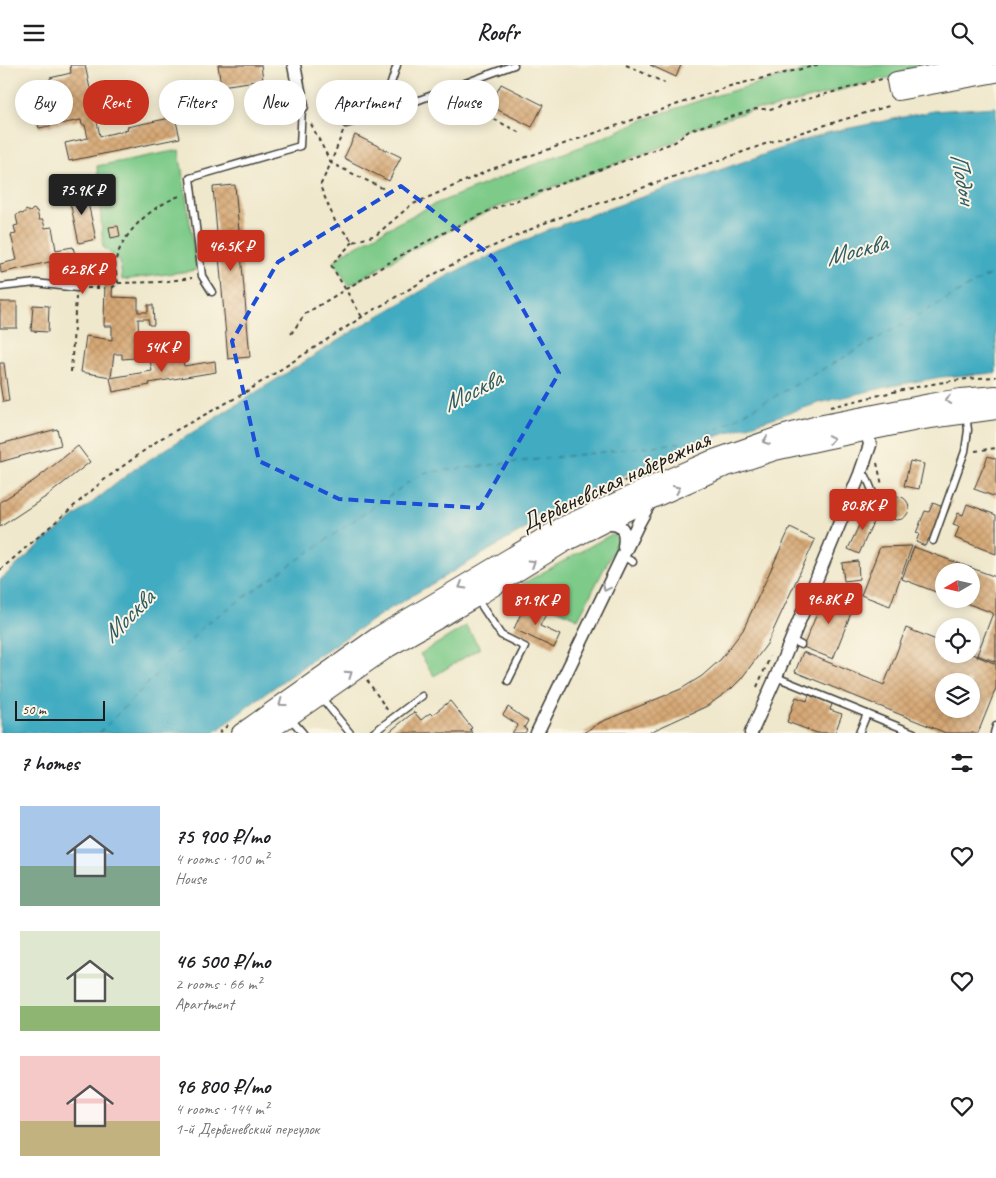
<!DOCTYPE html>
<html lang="en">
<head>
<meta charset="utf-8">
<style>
  :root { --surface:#fff; --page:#f6f6f6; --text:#202124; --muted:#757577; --accent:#c8321e }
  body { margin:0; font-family:Caveat,sans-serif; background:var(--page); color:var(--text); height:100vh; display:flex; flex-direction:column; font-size:19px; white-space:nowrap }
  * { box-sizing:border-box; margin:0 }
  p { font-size:16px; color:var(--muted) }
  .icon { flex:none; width:28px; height:28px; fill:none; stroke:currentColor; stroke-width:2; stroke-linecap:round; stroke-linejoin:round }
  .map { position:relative; height:668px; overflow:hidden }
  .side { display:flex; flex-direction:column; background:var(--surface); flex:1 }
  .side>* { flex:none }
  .banner { position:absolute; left:15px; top:15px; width:500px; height:45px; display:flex; gap:10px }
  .needle { width:32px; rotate:261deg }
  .controls { position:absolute; left:935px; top:498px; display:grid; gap:10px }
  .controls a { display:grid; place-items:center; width:45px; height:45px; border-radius:50%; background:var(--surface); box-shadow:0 2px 12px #0003; font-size:25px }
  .scale { position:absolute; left:15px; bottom:12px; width:90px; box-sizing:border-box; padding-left:5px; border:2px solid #1c1c1c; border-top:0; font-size:14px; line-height:18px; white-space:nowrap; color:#1c1c1c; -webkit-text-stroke:4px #fcf5e5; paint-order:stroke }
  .price { position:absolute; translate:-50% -42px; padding:0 11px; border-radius:5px; background:var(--accent); color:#fff; font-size:16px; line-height:32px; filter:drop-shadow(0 1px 2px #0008) }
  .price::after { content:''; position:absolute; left:50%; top:30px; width:15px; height:11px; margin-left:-8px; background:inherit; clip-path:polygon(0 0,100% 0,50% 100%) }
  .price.on { background:#222; color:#fff }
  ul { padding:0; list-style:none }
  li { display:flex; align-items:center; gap:15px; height:125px; padding:0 20px }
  li span { display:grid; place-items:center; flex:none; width:140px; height:100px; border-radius:0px; color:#555 }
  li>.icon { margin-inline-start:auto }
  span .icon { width:60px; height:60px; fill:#fffc; stroke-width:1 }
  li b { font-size:21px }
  h2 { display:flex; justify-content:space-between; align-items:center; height:60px; padding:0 20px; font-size:21px }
  .chip { padding:0 18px; border-radius:22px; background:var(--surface); box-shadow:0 2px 12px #0003; font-size:18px; line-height:45px }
  .chip.on { background:var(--accent); color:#fff }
  header { display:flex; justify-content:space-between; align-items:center; height:65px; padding:0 20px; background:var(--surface); font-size:22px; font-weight:700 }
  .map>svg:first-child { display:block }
</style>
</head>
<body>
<header><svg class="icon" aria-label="menu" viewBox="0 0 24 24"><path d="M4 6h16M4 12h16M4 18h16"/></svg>Roofr<svg class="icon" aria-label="search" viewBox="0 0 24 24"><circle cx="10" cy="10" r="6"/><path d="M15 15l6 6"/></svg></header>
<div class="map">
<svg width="996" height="668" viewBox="0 0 996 668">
  <defs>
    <pattern id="building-cross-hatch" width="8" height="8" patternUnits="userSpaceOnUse" patternTransform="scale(1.25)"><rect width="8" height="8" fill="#d6a875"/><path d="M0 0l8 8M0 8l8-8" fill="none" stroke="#b79065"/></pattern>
  </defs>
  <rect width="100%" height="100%" fill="#fcf5e5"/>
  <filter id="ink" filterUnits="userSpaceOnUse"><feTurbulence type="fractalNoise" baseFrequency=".02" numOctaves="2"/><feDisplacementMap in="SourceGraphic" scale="10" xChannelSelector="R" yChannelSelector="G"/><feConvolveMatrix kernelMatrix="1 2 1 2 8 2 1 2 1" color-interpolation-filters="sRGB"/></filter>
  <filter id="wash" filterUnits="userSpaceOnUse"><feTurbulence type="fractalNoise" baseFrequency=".0096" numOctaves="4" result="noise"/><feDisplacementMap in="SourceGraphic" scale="20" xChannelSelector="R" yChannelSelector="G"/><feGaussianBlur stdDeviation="1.12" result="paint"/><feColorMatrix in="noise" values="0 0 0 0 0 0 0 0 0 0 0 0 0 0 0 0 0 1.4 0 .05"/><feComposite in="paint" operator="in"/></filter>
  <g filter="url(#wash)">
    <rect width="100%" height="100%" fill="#efe8cc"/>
    <g fill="#7dca89" stroke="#4c7352">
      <path d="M823 0H961L882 14 770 44H756L690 65 675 77 493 144 405 188 349 221 334 197 342 189 396 159 435 139 517 106 593 77 645 54 707 33Z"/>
      <path d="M179 85 197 205 122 215 120 196 103 182 97 101Z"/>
      <path d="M612 469 617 473 618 477 578 554 531 532 522 519Z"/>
      <path d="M466 561 480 583 434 611 420 589Z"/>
    </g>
    <path fill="#41abc1" stroke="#2e646e" d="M996 42V308L941 312 891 321 819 338 696 378 588 427 386 546 319 590 255 636 214 668H0V515L44 476 136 403 358 263 449 210 550 164 826 68 933 46Z"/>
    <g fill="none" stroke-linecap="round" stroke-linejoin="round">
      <path stroke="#2d5c66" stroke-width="1" stroke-dasharray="6 5" stroke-linecap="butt" d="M99 668 206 559 422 408 696 376 996 206"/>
    </g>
    <g id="blocks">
      <g fill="url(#building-cross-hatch)" fill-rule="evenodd">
        <path d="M70 0H85L100 71 128 65 127 62 175 52 180 73 69 96 65 78 88 73 85 60H82L81 55 39 63 35 47 56 42 50 13 71 8Z"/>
        <path d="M218 0H261L263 15 221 21Z"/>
        <path d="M650 0H681L676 12Z"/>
        <path d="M501 19 543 40 532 62 490 41Z"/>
        <path d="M355 70 401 92 389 116 344 93Z"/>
        <path d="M235 120 250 292 228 294 213 122Z"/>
        <path d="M85 124 96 174 79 178 68 128Z"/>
        <path d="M33 144 37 146 39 155H43L45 163 52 162 56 185 73 182 77 198 113 209 112 232 138 233V247H148V240H153L154 260H149L148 254H138L139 279 146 278 148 292 122 294V289H114L111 312 81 307 86 271 112 275V261H104L105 214 49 197 1 208 0 199 17 195 11 170 16 169 14 161 18 160 16 151 19 148 23 149 26 145 30 147ZM73 192 74 198 62 194Z"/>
        <path d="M118 161 120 171 111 173 109 162Z"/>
        <rect x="0" y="237" width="17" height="26"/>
        <path d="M33 240 49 241 48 267 31 266Z"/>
        <path d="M182 290 184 301 215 296 216 307 149 318 150 320 113 327 110 313 152 306 150 295Z"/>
        <path d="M0 298H4L9 336 3 337 0 319Z"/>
        <path d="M57 364 61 380 0 397V379Z"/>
        <path d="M78 381 90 397 47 431 0 462V437L35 415Z"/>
        <path d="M988 391 996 394V432L974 424Z"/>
        <path d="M910 396 924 399 919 424 904 421Z"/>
        <circle cx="897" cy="443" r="12"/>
        <path d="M946 433 952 436 935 475 929 473 925 481 916 477 919 469 916 468 925 446 929 447 933 438 943 442Z"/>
        <path d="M967 439 996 450V489L955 473 959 462 953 460 958 448 963 450Z"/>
        <path d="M867 443 877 448 859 489 848 484Z"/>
        <path d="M790 463 815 475 767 579 741 614 731 624 707 641 648 668H583L601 657 681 624 702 611 721 594 743 565Z"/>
        <path d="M912 481 890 541 861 530 880 482Z"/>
        <path d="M914 482 996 512V597L977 590 993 548 955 534H971V506H944V530L902 514Z"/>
        <path d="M858 496 859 514 844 516 842 498Z"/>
        <path d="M826 527 855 538 833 594 803 582Z"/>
        <path d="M526 537 547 547 540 561 560 570 554 583 514 564Z"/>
        <path d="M906 563 944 578V589H972L996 599V623L978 668H946L795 607 803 587 884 620ZM944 616H971V644H944Z"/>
        <path d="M809 630 832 639 830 645 842 649 835 668H817L787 657 796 632 807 636Z"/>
        <path d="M450 636 472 663 470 664 473 668H388L414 647 421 655 430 648 432 650Z"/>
        <path d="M508 642 528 656 524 663 527 665 525 668H512L518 660 503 650Z"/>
      </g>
    </g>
  </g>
  <g filter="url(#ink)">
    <use href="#blocks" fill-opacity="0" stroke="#3c3b36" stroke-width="1"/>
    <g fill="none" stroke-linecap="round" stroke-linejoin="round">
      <defs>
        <g id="service">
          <path d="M381 49 397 0"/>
          <path d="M346 59 381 49 514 0"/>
          <path d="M0 222 36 218 77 223"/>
          <path d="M212 227 202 211 190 113 300 81 302 41"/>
          <path d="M860 409 866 411 881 447"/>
          <path d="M933 476 965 386 968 365 966 349"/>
          <path d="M622 491 633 497"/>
          <path d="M477 534 501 570 525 582 508 616"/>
          <path d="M791 575 801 580"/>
          <path d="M776 612 914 668"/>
          <path d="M322 630 325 637 350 668"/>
          <path d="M289 652 303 668"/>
          <path d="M373 668 422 631"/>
          <path d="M859 668 867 649"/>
          <path d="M994 668 996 661"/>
        </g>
        <g id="minor">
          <path d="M294 0 302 41"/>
          <path d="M603 460C622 456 627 466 624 482"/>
          <path d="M537 668 638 459 651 435"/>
          <path d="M751 668 776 612 860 409 870 380 866 360"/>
        </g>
        <g id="secondary">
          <path d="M983 0 896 16 898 26 996 8"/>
          <path d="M241 668 378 571 561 462 660 417 711 395 782 370 818 360 930 338 961 333 996 330"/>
          <path d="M266 668 388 583 477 532 564 478 650 435 718 405 775 386 825 375 923 355 996 345"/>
        </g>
      </defs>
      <use href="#service" stroke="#3c3b36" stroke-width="9"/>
      <use href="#minor" stroke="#3c3b36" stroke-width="15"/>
      <use href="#secondary" stroke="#3c3b36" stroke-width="20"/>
      <g stroke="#3c3b36" stroke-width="2" stroke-dasharray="4 4" stroke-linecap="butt">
        <path d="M626 0 665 18"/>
        <path d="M480 22 471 42 522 69"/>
        <path d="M311 59 331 98 320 121 335 156 353 177 376 170 411 140 492 104 730 21 818 0"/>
        <path d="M343 66 331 98 384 124"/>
        <path d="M353 177 331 200 362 252"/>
        <path d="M102 206 103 203 115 202"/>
        <path d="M118 218C117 211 114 201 116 194 125 164 154 140 182 130"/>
        <path d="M87 223H105"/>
        <path d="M97 223 100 212"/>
        <path d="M112 223 118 218 160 217 192 213"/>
        <path d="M291 269 305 249 405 188 451 164 493 144 675 77 690 65 756 44H770L882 14"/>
        <path d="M71 307 76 232"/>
        <path d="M830 342C885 329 939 314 996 312"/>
        <path d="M975 386 996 383"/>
        <path d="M877 398 882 420"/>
        <path d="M580 436 642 408"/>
        <path d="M0 505 104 415 160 374 241 330 362 252 445 203 547 157 779 74 892 40"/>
        <path d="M367 615 388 646"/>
        <path d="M757 622 770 592"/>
        <path d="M219 668 228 660"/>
      </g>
      <use href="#service" stroke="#fff" stroke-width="6"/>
      <use href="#minor" stroke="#fff" stroke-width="12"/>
      <use href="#secondary" stroke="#fff" stroke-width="18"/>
    </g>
    <defs><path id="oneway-chevron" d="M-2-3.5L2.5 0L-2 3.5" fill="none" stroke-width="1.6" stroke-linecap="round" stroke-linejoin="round" transform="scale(1.25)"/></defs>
    <g stroke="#999">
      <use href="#oneway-chevron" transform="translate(948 335) rotate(171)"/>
      <use href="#oneway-chevron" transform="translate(831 374) rotate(-11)"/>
      <use href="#oneway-chevron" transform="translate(766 376) rotate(161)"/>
      <use href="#oneway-chevron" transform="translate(677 424) rotate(-24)"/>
      <use href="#oneway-chevron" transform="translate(532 498) rotate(-32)"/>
      <use href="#oneway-chevron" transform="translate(462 521) rotate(149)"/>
      <use href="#oneway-chevron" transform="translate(606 523) rotate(116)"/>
      <use href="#oneway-chevron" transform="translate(349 609) rotate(-35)"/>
      <use href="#oneway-chevron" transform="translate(282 638) rotate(144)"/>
    </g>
  </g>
  <path fill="none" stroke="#1d4ed8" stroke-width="4" stroke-dasharray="10 6" stroke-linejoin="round" d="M401 121 494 193 559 308 480 443 339 434 259 396 232 276 278 197Z"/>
  <g text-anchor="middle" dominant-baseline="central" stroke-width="4" stroke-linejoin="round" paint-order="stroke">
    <g font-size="24" fill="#1c1c1c" stroke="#fcf5e5">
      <text transform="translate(615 416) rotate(-25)">Дербеневская набережная</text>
    </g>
    <g font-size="25" font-style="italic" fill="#2d5c66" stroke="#fcf5e5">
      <text transform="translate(963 113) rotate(79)">Подон</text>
      <text transform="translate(856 185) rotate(-15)">Москва</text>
      <text transform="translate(472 326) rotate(-27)">Москва</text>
      <text transform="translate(128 551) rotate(-45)">Москва</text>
    </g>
  </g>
</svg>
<div class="controls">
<a><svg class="needle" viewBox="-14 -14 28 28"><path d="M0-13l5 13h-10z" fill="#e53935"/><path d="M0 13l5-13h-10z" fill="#757577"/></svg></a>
<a><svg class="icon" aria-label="locate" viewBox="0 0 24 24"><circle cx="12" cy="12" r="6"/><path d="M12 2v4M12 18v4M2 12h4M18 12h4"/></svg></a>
<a><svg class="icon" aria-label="layers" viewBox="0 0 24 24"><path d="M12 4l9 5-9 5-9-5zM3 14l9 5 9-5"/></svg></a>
</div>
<div class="scale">50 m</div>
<b class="price on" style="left:82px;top:151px">75.9K ₽</b>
<b class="price" style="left:231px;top:207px">46.5K ₽</b>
<b class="price" style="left:83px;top:230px">62.8K ₽</b>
<b class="price" style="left:162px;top:308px">54K ₽</b>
<b class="price" style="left:863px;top:466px">80.8K ₽</b>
<b class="price" style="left:829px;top:560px">96.8K ₽</b>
<b class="price" style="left:536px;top:561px">81.9K ₽</b>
<div class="banner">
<a class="chip">Buy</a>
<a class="chip on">Rent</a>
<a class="chip">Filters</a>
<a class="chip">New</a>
<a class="chip">Apartment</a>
<a class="chip">House</a>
</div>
</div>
<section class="side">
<h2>7 homes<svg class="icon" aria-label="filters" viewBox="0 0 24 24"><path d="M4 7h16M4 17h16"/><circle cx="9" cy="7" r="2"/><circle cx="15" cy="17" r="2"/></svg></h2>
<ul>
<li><span style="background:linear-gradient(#a9c7e8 60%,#7fa58c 0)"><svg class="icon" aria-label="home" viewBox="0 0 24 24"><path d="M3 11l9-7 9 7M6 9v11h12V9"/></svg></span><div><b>75 900 ₽/mo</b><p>4 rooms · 100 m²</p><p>House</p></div><svg class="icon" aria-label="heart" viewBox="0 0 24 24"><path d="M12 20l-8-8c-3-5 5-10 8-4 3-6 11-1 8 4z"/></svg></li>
<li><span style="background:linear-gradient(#dfe7d0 75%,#8fb573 0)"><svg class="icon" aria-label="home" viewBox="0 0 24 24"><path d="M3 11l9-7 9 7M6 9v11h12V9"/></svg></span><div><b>46 500 ₽/mo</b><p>2 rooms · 66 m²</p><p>Apartment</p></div><svg class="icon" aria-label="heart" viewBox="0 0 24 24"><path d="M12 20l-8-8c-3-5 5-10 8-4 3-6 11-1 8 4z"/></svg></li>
<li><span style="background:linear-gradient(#f6c9c9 65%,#c2b280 0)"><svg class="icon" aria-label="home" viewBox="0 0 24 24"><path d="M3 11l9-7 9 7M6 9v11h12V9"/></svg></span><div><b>96 800 ₽/mo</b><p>4 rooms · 144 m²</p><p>1-й Дербеневский переулок</p></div><svg class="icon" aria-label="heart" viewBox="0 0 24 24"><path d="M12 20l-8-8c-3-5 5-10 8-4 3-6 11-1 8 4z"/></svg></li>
</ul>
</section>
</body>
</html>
